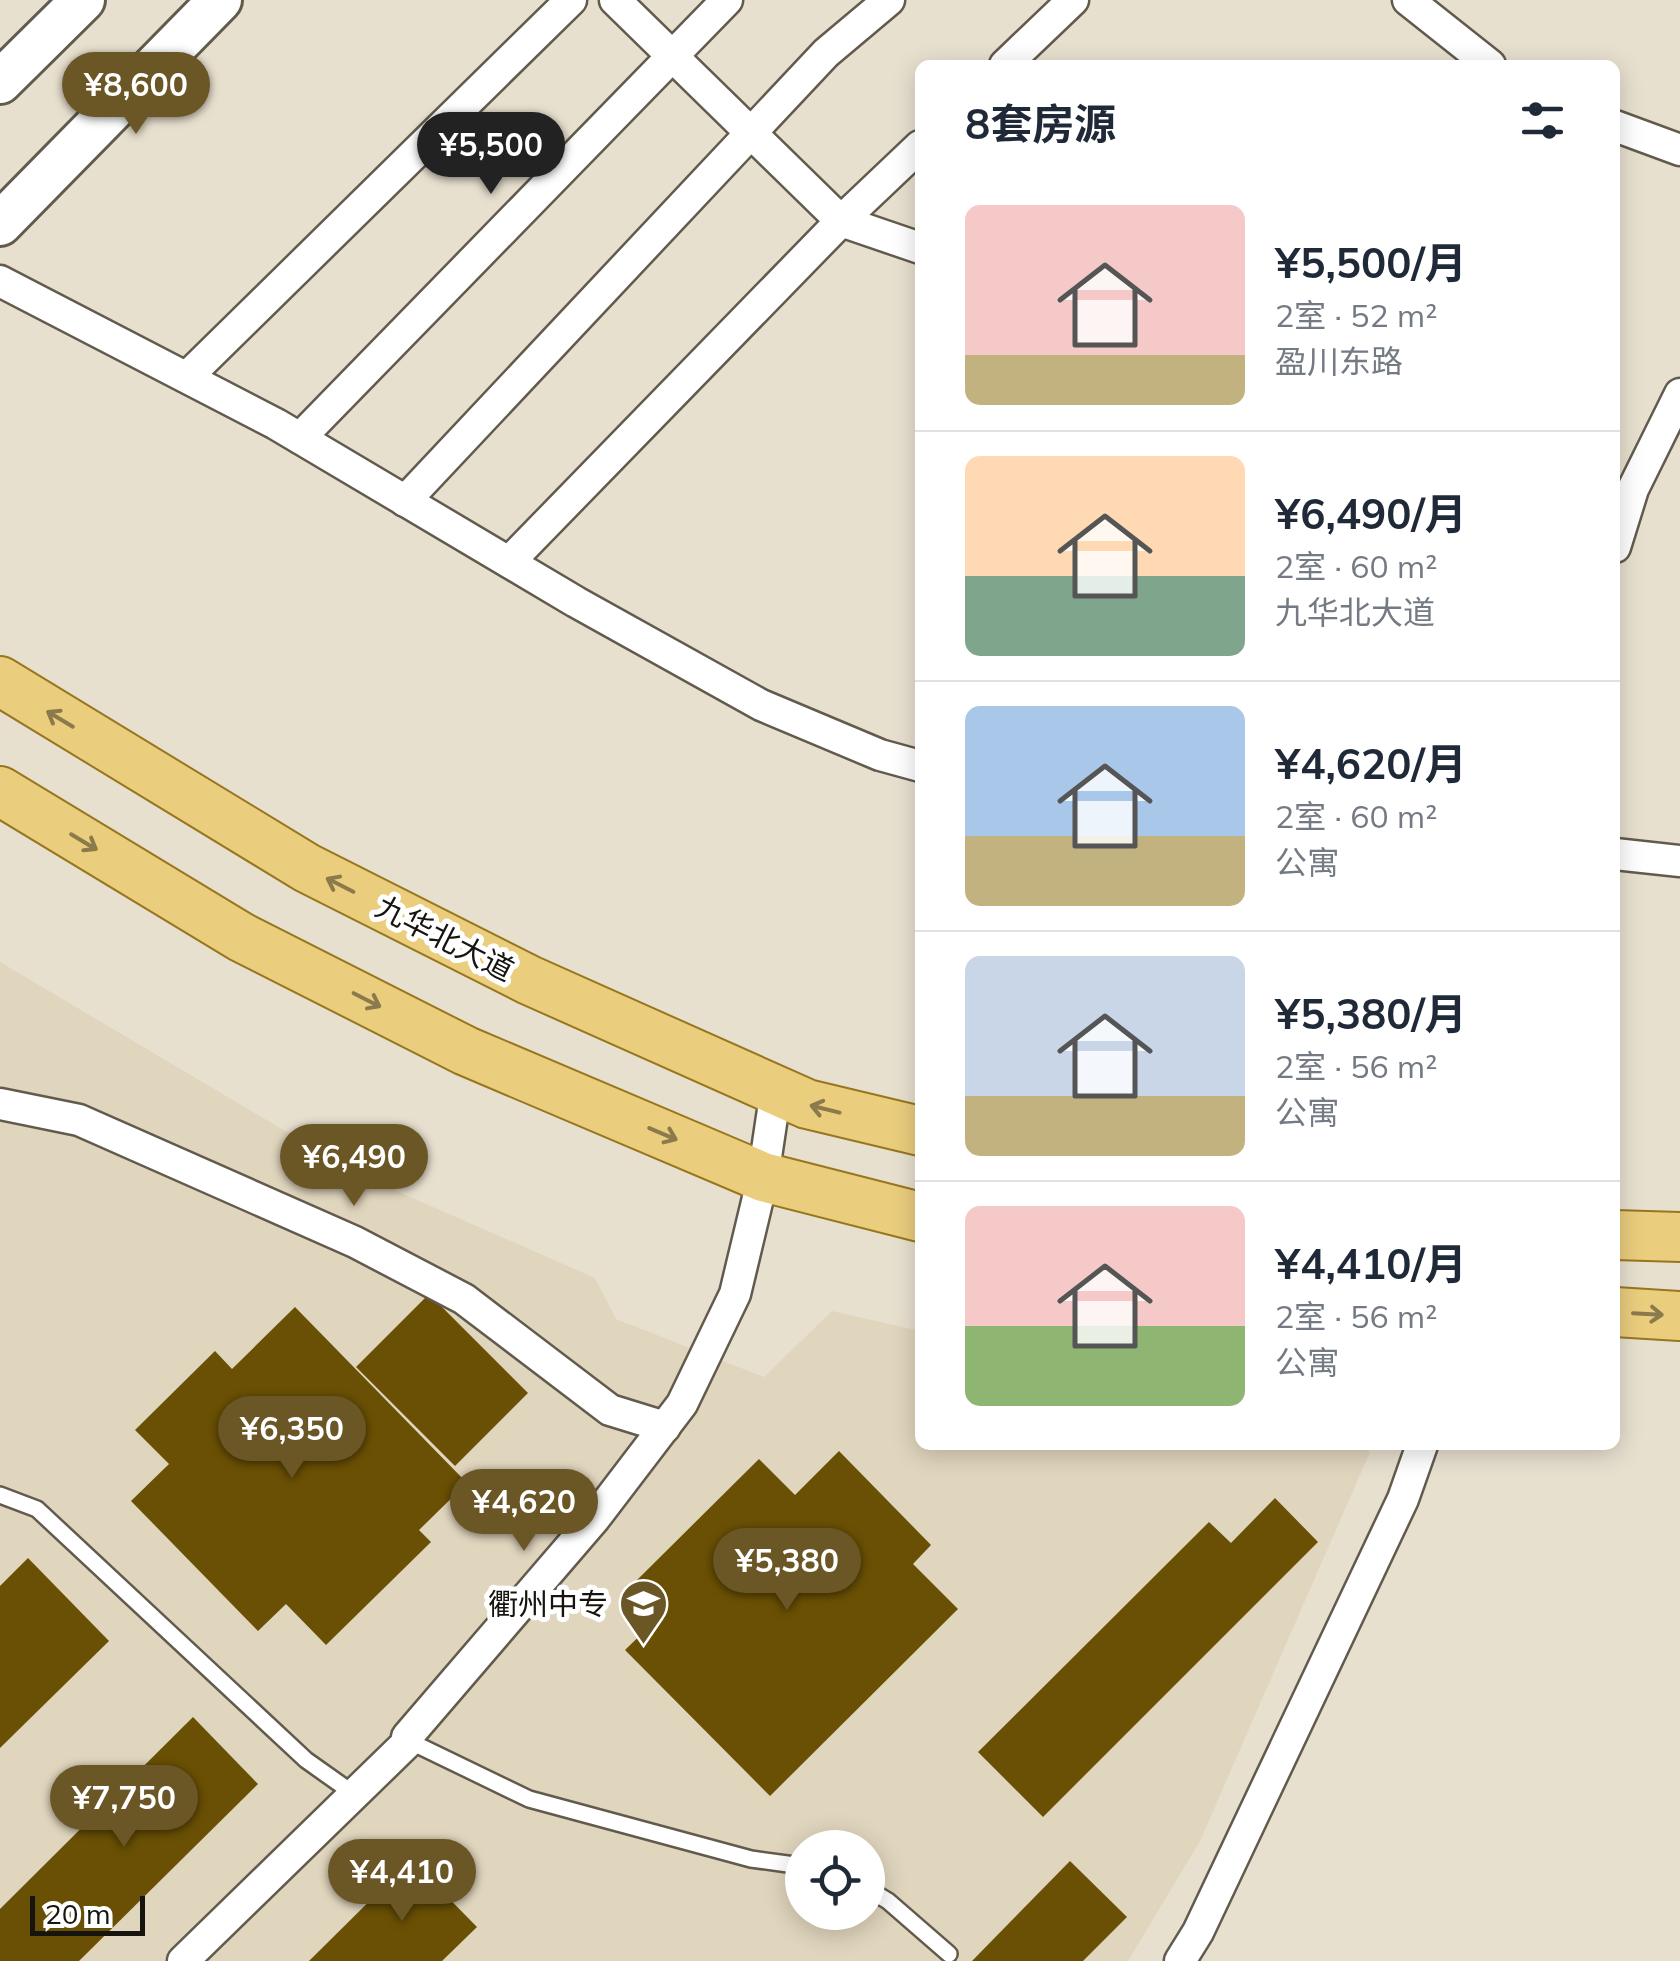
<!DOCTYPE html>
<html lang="zh">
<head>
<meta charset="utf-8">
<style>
  :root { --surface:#fff; --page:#f6f6f7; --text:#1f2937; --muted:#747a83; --line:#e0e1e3; --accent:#6b5625 }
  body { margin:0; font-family:Mulish,"Noto Sans SC",sans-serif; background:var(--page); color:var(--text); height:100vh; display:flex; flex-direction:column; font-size:38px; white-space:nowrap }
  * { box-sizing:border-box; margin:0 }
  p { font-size:32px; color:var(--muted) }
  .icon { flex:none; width:55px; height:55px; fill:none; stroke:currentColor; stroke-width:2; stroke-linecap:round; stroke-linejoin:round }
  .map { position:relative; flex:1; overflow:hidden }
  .sheet { position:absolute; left:915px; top:60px; width:705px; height:1390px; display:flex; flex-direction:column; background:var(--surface); border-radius:15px; box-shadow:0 5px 25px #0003 }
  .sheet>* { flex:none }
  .buttons { position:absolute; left:785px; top:1830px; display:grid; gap:20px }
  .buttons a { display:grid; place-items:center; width:100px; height:100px; border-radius:50%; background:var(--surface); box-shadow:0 5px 25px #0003; font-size:50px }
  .scale { position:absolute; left:30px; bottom:25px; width:115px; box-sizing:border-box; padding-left:10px; border:5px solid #16140e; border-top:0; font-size:28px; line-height:35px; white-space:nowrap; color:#16140e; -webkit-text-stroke:8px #fff; paint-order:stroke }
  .price { position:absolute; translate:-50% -85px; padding:0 22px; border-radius:35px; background:var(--accent); color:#fff; font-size:32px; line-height:65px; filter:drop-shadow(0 2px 5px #0008) }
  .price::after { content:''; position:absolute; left:50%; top:60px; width:30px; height:22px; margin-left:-15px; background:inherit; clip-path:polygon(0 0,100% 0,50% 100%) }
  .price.selected { background:#222; color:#fff }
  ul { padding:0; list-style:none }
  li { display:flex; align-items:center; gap:30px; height:250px; padding:0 50px }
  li+li { border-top:2px solid var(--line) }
  li span { display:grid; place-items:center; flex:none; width:280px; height:200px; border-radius:15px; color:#555 }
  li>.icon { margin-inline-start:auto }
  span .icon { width:120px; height:120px; fill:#fffc; stroke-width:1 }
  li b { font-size:42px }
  h2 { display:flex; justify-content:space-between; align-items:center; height:120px; padding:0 50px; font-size:42px }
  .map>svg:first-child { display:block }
</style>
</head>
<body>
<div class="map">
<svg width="1680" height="1961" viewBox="0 0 1680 1961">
  <rect width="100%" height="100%" fill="#e8e0cf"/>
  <path fill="#e0d5bd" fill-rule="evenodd" d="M0 962 356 1173 595 1278 616 1319 764 1377 832 1311 920 1331V1445H1360L1370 1452 1200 1841 1128 1961H0ZM802 1848H868V1912H802Z"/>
  <g fill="#6a5004">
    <path d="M429 1294 528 1393 455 1466 356 1367Z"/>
    <path d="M295 1307 467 1483 419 1530 431 1542 326 1645 286 1604 258 1631 131 1501 169 1464 135 1430 215 1351 232 1369Z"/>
    <path d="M839 1451 931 1545 913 1564 958 1609 770 1796 625 1650 665 1611 636 1581 759 1459 795 1495Z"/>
    <path d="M1275 1498 1318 1542 1043 1817 978 1752 1209 1522 1231 1543Z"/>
    <path d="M28 1558 109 1641 0 1748V1586Z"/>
    <path d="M193 1717 258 1784 79 1961H0V1909Z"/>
    <path d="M411 1860 477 1927 442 1961H309Z"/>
    <path d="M1070 1861 1127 1917 1083 1961H972Z"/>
  </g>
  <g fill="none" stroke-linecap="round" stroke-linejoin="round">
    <defs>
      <g id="service">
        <path d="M0 1495 37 1509 306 1760 354 1794"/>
        <path d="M409 1741 529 1799 751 1859 802 1866"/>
        <path d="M868 1889 888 1901 949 1954"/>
      </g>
      <g id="minor">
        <path d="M615 0 841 221 920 248"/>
        <path d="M1408 0 1490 65"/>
        <path d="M1005 65 1073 0"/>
        <path d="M1615 126 1680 150"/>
        <path d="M0 281 276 424 576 602 761 705 880 755 920 766"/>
        <path d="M187 377 571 0"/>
        <path d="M300 438 727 0"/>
        <path d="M405 501 826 53 889 0"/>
        <path d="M1615 547 1633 489 1680 394"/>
        <path d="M509 562 841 221 920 146"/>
        <path d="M1615 854 1680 861"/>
        <path d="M0 1104 79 1120 355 1242 464 1299 610 1410 665 1427"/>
        <path d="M183 1961 409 1741 407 1737 595 1518 682 1404 735 1294 763 1177 776 1090"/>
        <path d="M1180 1961 1198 1932 1403 1499 1422 1445"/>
      </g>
      <g id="secondary">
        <path d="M0 82 83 0"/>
        <path d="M0 224 220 0"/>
      </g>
      <g id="primary">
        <path d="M0 681 307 868 529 980 807 1104 920 1131"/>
        <path d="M0 791 241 937 466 1051 763 1177 920 1217"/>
        <path d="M1615 1235 1680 1237"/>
        <path d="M1615 1312 1680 1316"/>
      </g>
    </defs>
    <use href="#service" stroke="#625b4d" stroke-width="20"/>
    <use href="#minor" stroke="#625b4d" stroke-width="35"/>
    <use href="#secondary" stroke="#625b4d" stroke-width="48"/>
    <use href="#primary" stroke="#97761e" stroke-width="52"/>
    <use href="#service" stroke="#fff" stroke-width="15"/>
    <use href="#minor" stroke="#fff" stroke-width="30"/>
    <use href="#secondary" stroke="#fff" stroke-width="42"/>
    <use href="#primary" stroke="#eacd7d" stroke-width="48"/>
  </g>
  <defs><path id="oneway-shaft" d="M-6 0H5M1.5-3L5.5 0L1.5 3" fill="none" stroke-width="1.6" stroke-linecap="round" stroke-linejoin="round" transform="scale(2.5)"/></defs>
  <g stroke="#8b7a4b">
    <use href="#oneway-shaft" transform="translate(60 719) rotate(-149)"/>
    <use href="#oneway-shaft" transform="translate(84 842) rotate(31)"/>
    <use href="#oneway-shaft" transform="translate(340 885) rotate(-153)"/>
    <use href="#oneway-shaft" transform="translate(367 1000) rotate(27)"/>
    <use href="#oneway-shaft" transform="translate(825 1109) rotate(-166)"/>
    <use href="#oneway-shaft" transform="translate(663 1134) rotate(23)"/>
    <use href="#oneway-shaft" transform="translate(1648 1314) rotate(3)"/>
  </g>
  <defs>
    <symbol id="school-pin" viewBox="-11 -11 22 30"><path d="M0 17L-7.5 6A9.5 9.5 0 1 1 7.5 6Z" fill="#6b5625" stroke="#fff"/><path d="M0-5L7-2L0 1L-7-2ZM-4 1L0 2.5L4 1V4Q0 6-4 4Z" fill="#fff"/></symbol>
  </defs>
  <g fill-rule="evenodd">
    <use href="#school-pin" x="616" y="1576" width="55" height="75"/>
  </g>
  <g text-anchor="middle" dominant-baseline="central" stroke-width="10" stroke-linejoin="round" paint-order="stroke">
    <g font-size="30" fill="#16140e" stroke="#fff">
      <text transform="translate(445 938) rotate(27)">九华北大道</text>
    </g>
    <g font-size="30" fill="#16140e" stroke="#fff" text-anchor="end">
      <text x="608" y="1604">衢州中专</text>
    </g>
  </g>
</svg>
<div class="buttons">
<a><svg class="icon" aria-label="locate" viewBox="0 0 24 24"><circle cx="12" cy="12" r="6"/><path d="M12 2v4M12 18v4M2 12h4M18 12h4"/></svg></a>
</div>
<div class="scale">20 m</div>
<b class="price" style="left:136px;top:137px">¥8,600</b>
<b class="price selected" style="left:491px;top:197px">¥5,500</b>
<b class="price" style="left:354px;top:1209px">¥6,490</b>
<b class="price" style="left:292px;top:1481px">¥6,350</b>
<b class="price" style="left:524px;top:1554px">¥4,620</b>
<b class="price" style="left:787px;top:1613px">¥5,380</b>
<b class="price" style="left:124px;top:1850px">¥7,750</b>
<b class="price" style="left:402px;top:1924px">¥4,410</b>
<section class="sheet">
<h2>8套房源<svg class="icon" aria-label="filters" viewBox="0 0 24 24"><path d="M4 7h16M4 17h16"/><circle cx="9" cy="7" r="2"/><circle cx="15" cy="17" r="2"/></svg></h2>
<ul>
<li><span style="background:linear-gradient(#f6c9c9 75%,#c2b280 0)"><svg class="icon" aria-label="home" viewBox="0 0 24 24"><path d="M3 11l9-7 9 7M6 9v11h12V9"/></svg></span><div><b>¥5,500/月</b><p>2室 · 52 m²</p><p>盈川东路</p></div></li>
<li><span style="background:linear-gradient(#ffd9b3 60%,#7fa58c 0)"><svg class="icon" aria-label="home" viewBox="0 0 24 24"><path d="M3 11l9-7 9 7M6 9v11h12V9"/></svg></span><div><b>¥6,490/月</b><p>2室 · 60 m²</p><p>九华北大道</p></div></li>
<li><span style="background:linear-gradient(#a9c7e8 65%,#c2b280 0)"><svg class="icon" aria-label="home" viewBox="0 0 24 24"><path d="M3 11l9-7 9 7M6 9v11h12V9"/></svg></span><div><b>¥4,620/月</b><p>2室 · 60 m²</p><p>公寓</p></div></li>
<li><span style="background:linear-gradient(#c9d6e8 70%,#c2b280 0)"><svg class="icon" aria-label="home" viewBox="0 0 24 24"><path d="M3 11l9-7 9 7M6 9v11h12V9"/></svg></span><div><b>¥5,380/月</b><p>2室 · 56 m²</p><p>公寓</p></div></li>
<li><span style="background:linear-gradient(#f6c9c9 60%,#8fb573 0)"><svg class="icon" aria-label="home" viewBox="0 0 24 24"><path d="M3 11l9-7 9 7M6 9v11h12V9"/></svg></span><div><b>¥4,410/月</b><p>2室 · 56 m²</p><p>公寓</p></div></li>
</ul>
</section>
</div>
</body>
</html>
